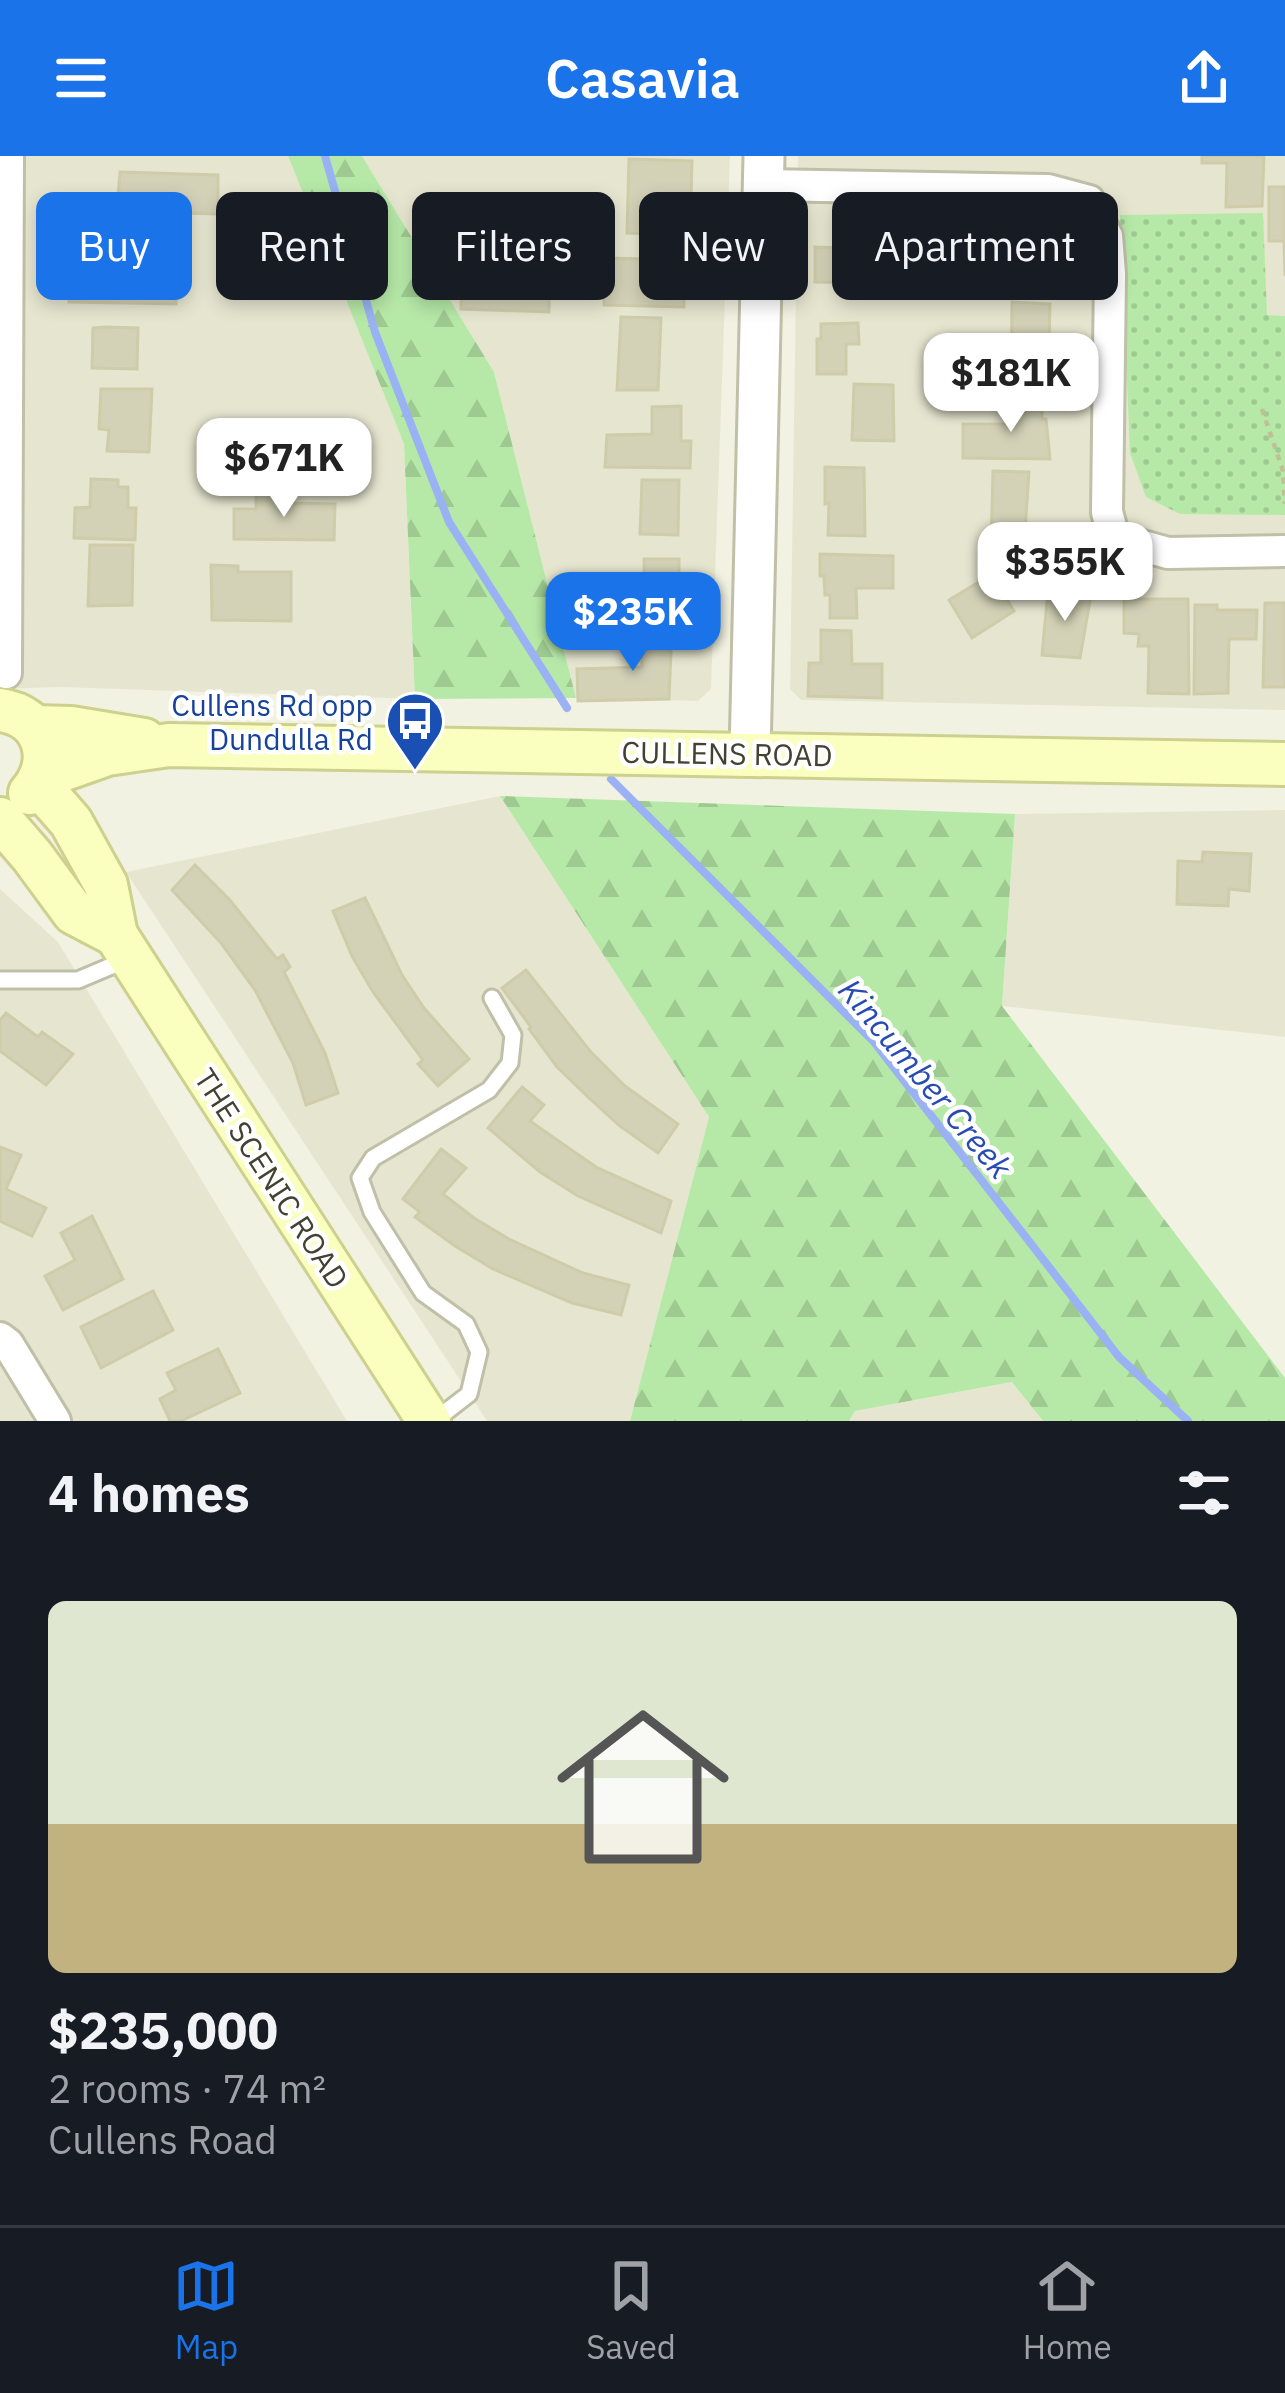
<!DOCTYPE html>
<html lang="en">
<head>
<meta charset="utf-8">
<style>
  :root { --surface:#171b24; --page:#20242c; --text:#f1f3f6; --muted:#9ea1a6; --line:#363941; --accent:#1a73e8 }
  body { margin:0; font-family:"IBM Plex Sans",sans-serif; background:var(--page); color:var(--text); height:100vh; display:flex; flex-direction:column; font-size:45px; white-space:nowrap }
  * { box-sizing:border-box; margin:0 }
  p { font-size:39px; color:var(--muted) }
  .icon { flex:none; width:66px; height:66px; fill:none; stroke:currentColor; stroke-width:2; stroke-linecap:round; stroke-linejoin:round }
  .map { position:relative; height:1265px; overflow:hidden }
  .drawer { display:flex; flex-direction:column; background:var(--surface); flex:1 }
  .drawer>* { flex:none }
  .top-card { position:absolute; left:36px; top:36px; width:1215px; height:108px; display:flex; gap:24px }
  .price { position:absolute; translate:-50% -102px; padding:0 27px; border-radius:24px; background:#fff; color:#222; font-size:39px; line-height:78px; filter:drop-shadow(0 3px 6px #0008) }
  .price::after { content:''; position:absolute; left:50%; top:72px; width:36px; height:27px; margin-left:-18px; background:inherit; clip-path:polygon(0 0,100% 0,50% 100%) }
  .price.selected { background:var(--accent); color:#fff }
  ul { padding:0; list-style:none }
  li { display:grid; align-content:center; gap:24px; height:636px; padding:0 48px }
  li span { display:grid; place-items:center; height:372px; border-radius:18px; color:#555 }
  li>.icon { margin-inline-start:auto }
  span .icon { width:216px; height:216px; fill:#fffc; stroke-width:1 }
  li b { font-size:51px }
  h2 { display:flex; justify-content:space-between; align-items:center; height:144px; padding:0 48px; font-size:51px }
  .tag { padding:0 42px; border-radius:18px; background:var(--surface); box-shadow:0 6px 18px #0003; font-size:42px; line-height:108px }
  .tag.selected { background:var(--accent); color:#fff }
  header { display:flex; justify-content:space-between; align-items:center; height:156px; padding:0 48px; background:var(--accent); color:#fff; font-size:54px; font-weight:600 }
  .menu { display:flex; justify-content:space-around; align-items:center; height:168px; border-top:3px solid var(--line); background:var(--surface); font-size:33px; color:var(--muted) }
  .menu a { display:grid; justify-items:center; gap:6px }
  .menu .selected { color:var(--accent) }
  .map>svg:first-child { display:block }
</style>
</head>
<body>
<header><svg class="icon" aria-label="menu" viewBox="0 0 24 24"><path d="M4 6h16M4 12h16M4 18h16"/></svg>Casavia<svg class="icon" aria-label="share" viewBox="0 0 24 24"><path d="M12 15V3M7 8l5-5 5 5M5 13v7h14v-7"/></svg></header>
<div class="map">
<svg width="1285" height="1265" viewBox="0 0 1285 1265">
  <defs>
    <pattern id="forest-firs" width="22" height="20" patternUnits="userSpaceOnUse" patternTransform="scale(3)"><rect width="22" height="20" fill="#b6e9a8"/><path d="M5 1l3.5 6h-7zM16 11l3.5 6h-7z" fill="#9ec991"/></pattern>
    <pattern id="park-dots" width="8" height="8" patternUnits="userSpaceOnUse" patternTransform="scale(3)"><rect width="8" height="8" fill="#b6e9a8"/><path d="M2 2h.1M6 6h.1" fill="none" stroke="#9ec991" stroke-width="1.8" stroke-linecap="round"/></pattern>
  </defs>
  <rect width="100%" height="100%" fill="#f2f2e2"/>
  <g fill="#e6e6d0">
    <path d="M0 0H288L404 288 415 543 60 531 0 533Z"/>
    <path d="M362 0H730L711 533 698 545 576 542 494 216Z"/>
    <path d="M798 0H1285V554L801 544 790 533Z"/>
    <path d="M500 640 709 961 630 1265H487L126 716Z"/>
    <path d="M1285 654V881L1002 850 1015 658Z"/>
    <path d="M0 733 58 786 347 1265H0Z"/>
    <path d="M1013 1226 1043 1265H849L855 1255Z"/>
  </g>
  <g fill="url(#forest-firs)">
    <path d="M288 0H362L494 216 576 542 415 543 404 288Z"/>
    <path d="M500 640 1015 658 1002 850 1285 1222V1265H1043L1012 1226 855 1255 849 1265H630L709 961Z"/>
  </g>
  <path fill="url(#park-dots)" d="M1263 57 1267 159 1285 160V359L1180 358 1146 341 1130 297 1120 59Z"/>
  <g fill="none" stroke-linecap="round" stroke-linejoin="round">
    <g stroke="#9ab2f3" stroke-width="8">
      <path d="M325 0 375 176 449 366 567 552"/>
      <path d="M611 623 874 886 1119 1201 1188 1265"/>
    </g>
  </g>
  <g fill="#d3d2b7" stroke="#cfccaa" stroke-width="3">
    <path d="M1202 0H1264L1262 50 1226 51 1227 7H1202Z"/>
    <path d="M629 3 692 5 690 79 627 77Z"/>
    <path d="M120 16 218 19V58L179 57V70L125 68V66H116Z"/>
    <path d="M1269 31H1285V120L1284 85H1269Z"/>
    <path d="M985 74 1019 75 1018 106H1049L1050 142 982 140Z"/>
    <path d="M867 78V127L815 126V91L844 92V79Z"/>
    <path d="M113 82H157V105L176 104V148L69 146 70 110 93 109V103H114Z"/>
    <path d="M605 102 684 104V151L604 149Z"/>
    <path d="M462 116H516V126L549 127V156L461 153Z"/>
    <path d="M1012 146 1050 148 1048 224H1011Z"/>
    <path d="M621 161 661 162 658 234H617Z"/>
    <path d="M858 167 859 188H846V218H817V183H821V168Z"/>
    <path d="M104 171 138 172 137 213 92 212 93 172Z"/>
    <path d="M854 228 893 229 894 285 852 284Z"/>
    <path d="M101 233H152L149 296 107 295 109 274 99 273Z"/>
    <path d="M1014 240H1042V263H1046L1050 303 963 302V268H1014Z"/>
    <path d="M681 250V285H691L690 312 605 311 607 279 652 278V251Z"/>
    <path d="M825 311 864 312 865 380 828 379 829 347 825 348Z"/>
    <path d="M993 315 1029 316 1024 390H991Z"/>
    <path d="M91 323 118 324V331H128V352H136L135 384 74 382 75 352 90 351Z"/>
    <path d="M642 324H679L678 379 640 378Z"/>
    <path d="M256 335H284V347L335 348 334 384 234 383V353H256Z"/>
    <path d="M90 389H133L132 449 88 450Z"/>
    <path d="M820 398 893 400V432H856L857 462H830V439H825L824 420H820Z"/>
    <path d="M644 403H679V459L645 460Z"/>
    <path d="M211 409 238 410V416H291V465L212 464Z"/>
    <path d="M992 418 1014 455 972 482 949 444Z"/>
    <path d="M1048 435 1091 439 1080 502 1042 499Z"/>
    <path d="M1124 443H1188L1189 538 1148 537 1149 490H1138L1139 478 1124 477Z"/>
    <path d="M1265 447H1285V531H1263Z"/>
    <path d="M1195 449H1217V454H1257L1256 483H1229L1228 537 1194 538Z"/>
    <path d="M642 471 672 472 669 543 578 545 577 513 642 511Z"/>
    <path d="M821 474 851 475 852 508H882V542L808 540 809 507H821Z"/>
    <path d="M1203 696 1251 698 1249 735 1229 733 1228 750 1177 748 1178 705 1202 706Z"/>
    <path d="M195 709 229 743 277 803 283 799 290 811 284 816 325 897 338 937 306 949 293 907 255 834 221 787 172 734Z"/>
    <path d="M365 742 402 819 424 852 469 903 438 930 418 908 423 904 373 836 352 800 333 755Z"/>
    <path d="M526 814 590 895 625 930 678 968 658 997 620 970 589 942 557 911 529 873 531 871 502 832Z"/>
    <path d="M6 857 38 881 42 876 73 898 46 929 0 895V864Z"/>
    <path d="M522 931 544 949 530 965 596 1011 671 1045 661 1077 578 1040 540 1016 488 972Z"/>
    <path d="M0 991 21 999 6 1033 46 1052 32 1080 0 1065Z"/>
    <path d="M441 993 466 1012 443 1038 474 1062 509 1083 583 1117 629 1129 621 1159 572 1147 493 1113 455 1090 415 1061 420 1056 403 1043Z"/>
    <path d="M92 1060 123 1123 63 1154 45 1120 75 1104 61 1077Z"/>
    <path d="M153 1135 173 1174 101 1212 81 1171Z"/>
    <path d="M218 1193 240 1237 181 1265H170L160 1243 176 1234 167 1217Z"/>
  </g>
  <g fill="none" stroke-linecap="round" stroke-linejoin="round">
    <defs>
      <g id="service">
        <path d="M0 824H78L128 803"/>
        <path d="M434 1265 469 1238 479 1196 466 1168 423 1137 372 1056 360 1022 373 1002 489 934 510 907 513 879 492 842"/>
      </g>
      <g id="minor">
        <path d="M764 29 1048 34 1089 45 1107 80 1110 118 1107 356 1114 382 1168 397 1285 395"/>
        <path d="M6 517 8 0"/>
        <path d="M0 1182 8 1188 55 1265"/>
      </g>
      <path id="tertiary" d="M750 597 764 0"/>
      <g id="secondary">
        <path d="M0 554C45 560 58 605 30 637"/>
        <path d="M35 571 71 572 144 584"/>
        <path d="M42 621 107 598 169 589 1285 608"/>
        <path d="M38 628 71 666 106 729 116 779 429 1265"/>
        <path d="M0 663 32 700 74 757 116 779"/>
      </g>
    </defs>
    <use href="#service" stroke="#c0bfa7" stroke-width="21"/>
    <use href="#minor" stroke="#c0bfa7" stroke-width="36"/>
    <use href="#tertiary" stroke="#c0bfa7" stroke-width="45"/>
    <use href="#secondary" stroke="#cdd18d" stroke-width="48"/>
    <path stroke="#c0bf95" stroke-width="4.5" stroke-dasharray="6 6" stroke-linecap="butt" d="M1262 253 1283 315 1285 348"/>
    <use href="#service" stroke="#fff" stroke-width="15"/>
    <use href="#minor" stroke="#fff" stroke-width="30"/>
    <use href="#tertiary" stroke="#fff" stroke-width="39"/>
    <use href="#secondary" stroke="#faffbf" stroke-width="42"/>
  </g>
  <defs>
    <symbol id="bus-pin" viewBox="-11 -11 22 30"><path d="M0 17L-7.5 6A9.5 9.5 0 1 1 7.5 6Z" fill="#1a4fb4" stroke="#fff"/><path d="M-5-6H5V4H4V6H2V4H-2V6H-4V4H-5ZM-3.5-4V0h7V-4ZM-3.5 1.2v1.5H-2V1.2ZM2 1.2v1.5H3.5V1.2Z" fill="#fff"/></symbol>
  </defs>
  <g fill-rule="evenodd">
    <use href="#bus-pin" x="382" y="532" width="66" height="90"/>
  </g>
  <g text-anchor="middle" dominant-baseline="central" stroke-width="9" stroke-linejoin="round" paint-order="stroke">
    <g font-size="30" fill="#164399" stroke="#fff" text-anchor="end">
      <text x="373" y="548">Cullens Rd opp<tspan x="373" dy="34">Dundulla Rd</tspan></text>
    </g>
    <g font-size="30" fill="#434232" stroke="#fff">
      <text transform="translate(727 597) rotate(1)">CULLENS ROAD</text>
      <text transform="translate(272 1022) rotate(57)">THE SCENIC ROAD</text>
    </g>
    <g font-size="33" font-style="italic" fill="#284bb3" stroke="#fff">
      <text transform="translate(926 922) rotate(50)">Kincumber Creek</text>
    </g>
  </g>
</svg>
<b class="price" style="left:1011px;top:279px">$181K</b>
<b class="price" style="left:284px;top:364px">$671K</b>
<b class="price" style="left:1065px;top:468px">$355K</b>
<b class="price selected" style="left:633px;top:518px">$235K</b>
<div class="top-card">
<a class="tag selected">Buy</a>
<a class="tag">Rent</a>
<a class="tag">Filters</a>
<a class="tag">New</a>
<a class="tag">Apartment</a>
</div>
</div>
<section class="drawer">
<h2>4 homes<svg class="icon" aria-label="filters" viewBox="0 0 24 24"><path d="M4 7h16M4 17h16"/><circle cx="9" cy="7" r="2"/><circle cx="15" cy="17" r="2"/></svg></h2>
<ul>
<li><span style="background:linear-gradient(#dfe7d0 60%,#c2b280 0)"><svg class="icon" aria-label="home" viewBox="0 0 24 24"><path d="M3 11l9-7 9 7M6 9v11h12V9"/></svg></span><div><b>$235,000</b><p>2 rooms · 74 m²</p><p>Cullens Road</p></div></li>
</ul>
</section>
<nav class="menu">
<a class="selected"><svg class="icon" aria-label="map" viewBox="0 0 24 24"><path d="M3 6l6-2 6 2 6-2v14l-6 2-6-2-6 2zM9 4v14M15 6v14"/></svg>Map</a>
<a><svg class="icon" aria-label="saved" viewBox="0 0 24 24"><path d="M7 4h10v16l-5-4-5 4z"/></svg>Saved</a>
<a><svg class="icon" aria-label="home" viewBox="0 0 24 24"><path d="M3 11l9-7 9 7M6 9v11h12V9"/></svg>Home</a>
</nav>
</body>
</html>
